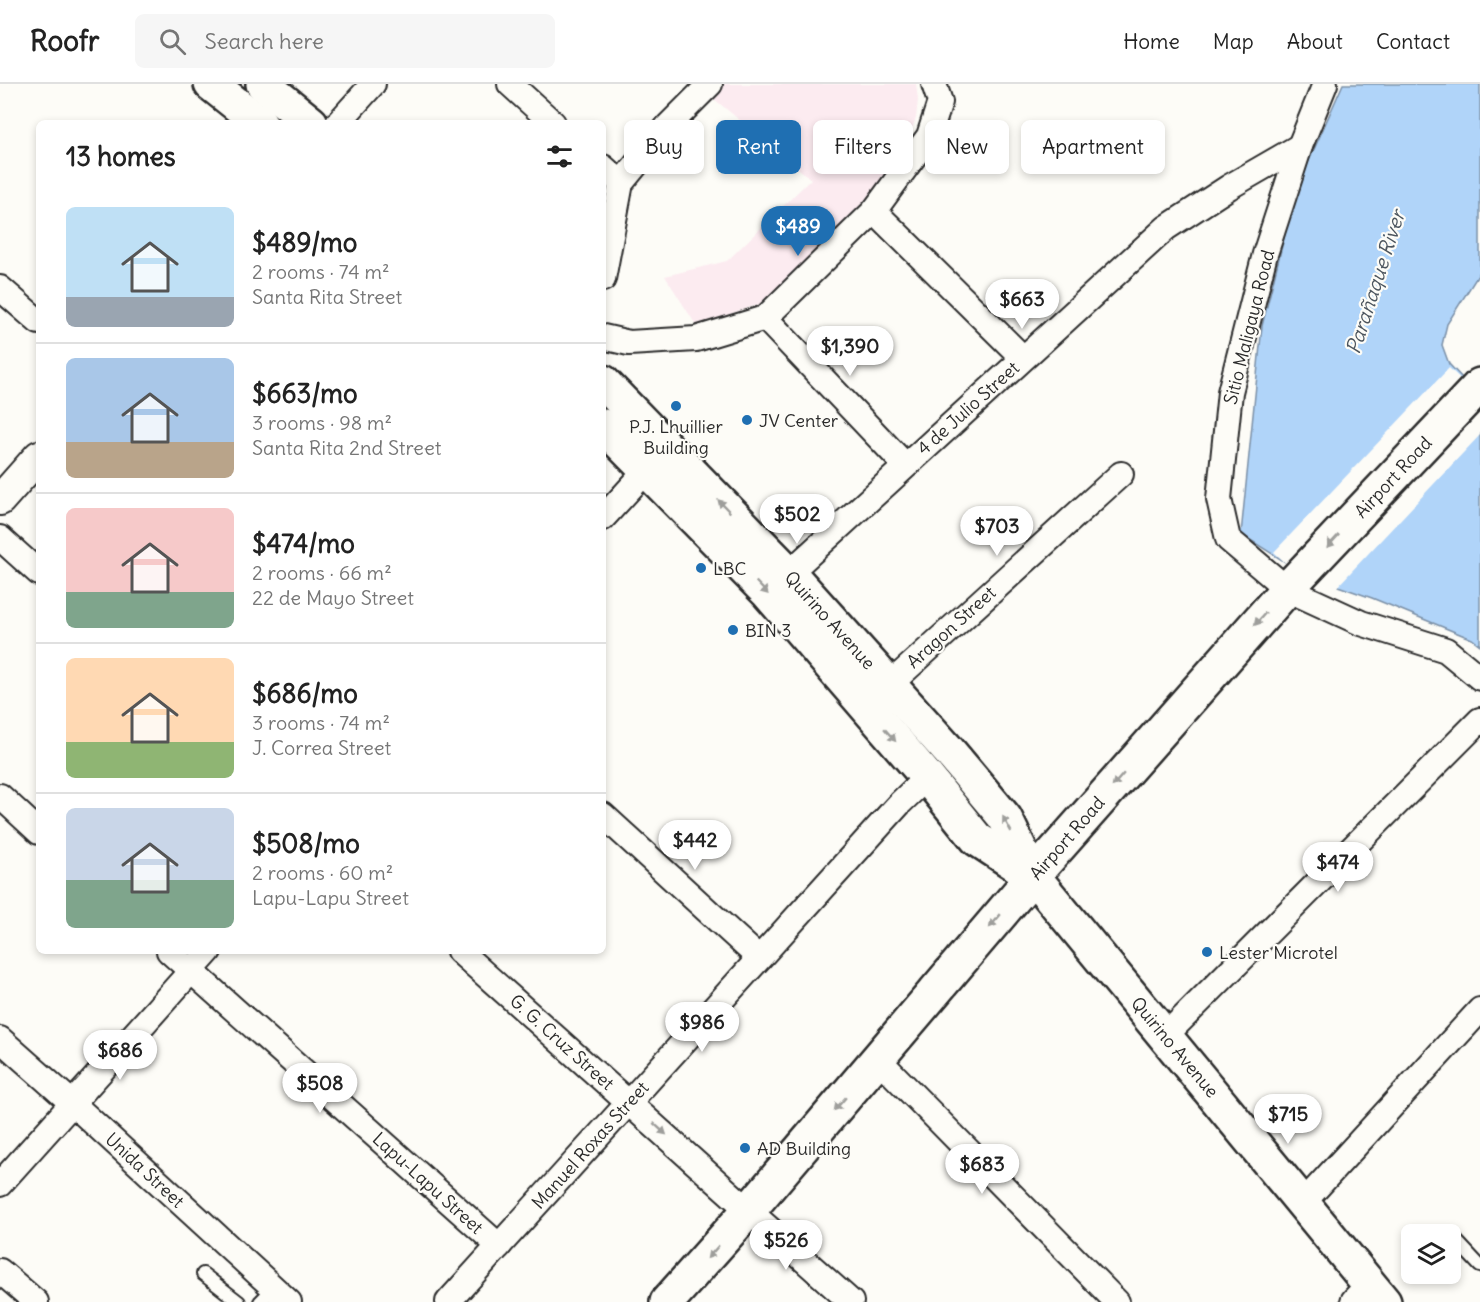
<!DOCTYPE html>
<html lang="en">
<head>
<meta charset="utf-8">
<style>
  :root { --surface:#fff; --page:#f6f6f6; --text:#222; --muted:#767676; --line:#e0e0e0; --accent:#1f6fb2 }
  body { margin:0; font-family:Delius,sans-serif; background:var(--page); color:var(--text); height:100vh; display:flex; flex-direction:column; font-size:22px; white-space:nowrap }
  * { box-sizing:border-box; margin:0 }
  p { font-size:20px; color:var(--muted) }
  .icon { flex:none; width:33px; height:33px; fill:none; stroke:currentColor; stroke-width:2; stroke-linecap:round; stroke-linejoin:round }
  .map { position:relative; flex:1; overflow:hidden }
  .side { position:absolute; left:36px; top:36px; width:570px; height:834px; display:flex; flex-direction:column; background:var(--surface); border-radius:9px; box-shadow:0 3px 9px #0003 }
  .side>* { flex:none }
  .guide { position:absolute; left:624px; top:36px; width:570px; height:54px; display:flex; gap:12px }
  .buttons { position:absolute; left:1401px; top:1140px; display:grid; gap:12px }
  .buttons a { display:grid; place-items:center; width:60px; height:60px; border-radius:9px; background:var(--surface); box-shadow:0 3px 9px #0003; font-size:30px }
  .price { position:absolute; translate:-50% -51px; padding:0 14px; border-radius:21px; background:#fff; color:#222; font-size:20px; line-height:39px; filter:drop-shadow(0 2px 3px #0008) }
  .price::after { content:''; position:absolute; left:50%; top:36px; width:18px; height:14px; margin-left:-9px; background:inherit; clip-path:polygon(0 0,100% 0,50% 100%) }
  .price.selected { background:var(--accent); color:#fff }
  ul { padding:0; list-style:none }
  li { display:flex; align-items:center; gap:18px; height:150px; padding:0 30px }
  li+li { border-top:2px solid var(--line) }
  li span { display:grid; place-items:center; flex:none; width:168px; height:120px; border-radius:9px; color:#555 }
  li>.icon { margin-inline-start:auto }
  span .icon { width:72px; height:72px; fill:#fffc; stroke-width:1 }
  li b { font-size:26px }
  h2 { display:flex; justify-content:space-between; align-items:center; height:72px; padding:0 30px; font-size:26px }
  .chip { padding:0 21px; border-radius:9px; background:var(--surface); box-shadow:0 3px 9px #0003; font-size:21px; line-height:54px }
  .chip.selected { background:var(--accent); color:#fff }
  header { display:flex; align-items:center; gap:36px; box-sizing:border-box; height:84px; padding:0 30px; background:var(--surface); border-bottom:2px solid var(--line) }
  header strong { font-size:28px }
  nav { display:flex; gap:33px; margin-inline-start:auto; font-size:21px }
  .search { width:420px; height:54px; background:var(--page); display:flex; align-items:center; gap:15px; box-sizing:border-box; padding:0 21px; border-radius:9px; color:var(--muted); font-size:22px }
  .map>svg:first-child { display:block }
</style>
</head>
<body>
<header>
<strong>Roofr</strong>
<div class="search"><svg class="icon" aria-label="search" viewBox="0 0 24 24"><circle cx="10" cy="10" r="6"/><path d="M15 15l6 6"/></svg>Search here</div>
<nav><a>Home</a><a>Map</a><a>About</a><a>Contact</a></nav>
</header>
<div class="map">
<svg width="1480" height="1218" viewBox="0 0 1480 1218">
  <rect width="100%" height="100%" fill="#fdfcf7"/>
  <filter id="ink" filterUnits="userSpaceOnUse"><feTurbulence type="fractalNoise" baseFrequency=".0167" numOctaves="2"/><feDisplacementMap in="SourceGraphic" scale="12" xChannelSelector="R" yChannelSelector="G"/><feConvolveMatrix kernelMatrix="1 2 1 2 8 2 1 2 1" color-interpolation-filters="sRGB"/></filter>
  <g filter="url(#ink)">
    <path fill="#fcebf0" d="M719 0H916L918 16 916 34 910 51 902 70 884 100 763 219 696 241 665 192 727 177 811 95 708 10Z"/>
    <path fill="#b0d4f9" stroke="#7b90a7" stroke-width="1.5" d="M1343 0H1480V188L1447 240 1442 261 1449 280 1480 313V561L1472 555 1372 514 1304 490 1241 450 1262 242 1296 106Z"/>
    <path fill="#fdfcf7" d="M1449 284 1480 313V351L1335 505 1297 490 1274 468Z"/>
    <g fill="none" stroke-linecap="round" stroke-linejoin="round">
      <defs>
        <g id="service">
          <path d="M1451 1151 1480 1182"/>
          <path d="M203 1190 239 1218"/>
          <path d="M260 1218 274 1204"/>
        </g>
        <g id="minor">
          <path d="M510 0 553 39"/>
          <path d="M1325 0 1300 62 1265 170 1230 308 1219 415 1228 455 1287 505 1361 539 1446 566 1480 594"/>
          <path d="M338 39 373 0"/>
          <path d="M603 83 621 99"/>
          <path d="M874 127 1023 274"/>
          <path d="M603 195 621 99 668 42 710 0"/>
          <path d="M0 204 39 238"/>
          <path d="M765 234 905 381"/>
          <path d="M603 253 629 259 696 255 765 234 874 127 929 52 940 18 934 0"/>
          <path d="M603 434 647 386"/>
          <path d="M0 454 39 489"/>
          <path d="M789 489 1166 144 1229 103 1300 62"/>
          <path d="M889 601 1121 390"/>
          <path d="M0 712 39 748"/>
          <path d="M603 731 759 874"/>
          <path d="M169 867 499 1162"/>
          <path d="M459 867 851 1218"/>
          <path d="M1166 951 1480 636"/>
          <path d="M0 955 72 1019 289 1218"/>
          <path d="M878 975 1117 1218"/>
          <path d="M0 1100 209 867"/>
          <path d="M1303 1119 1480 926"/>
          <path d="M0 1187 36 1218"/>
          <path d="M448 1218 900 719 927 693"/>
        </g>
        <g id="tertiary">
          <path d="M0 416 39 372"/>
          <path d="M1356 1218 1371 1202"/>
        </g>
        <g id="secondary">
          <path d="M211 0 260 39"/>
          <path d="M263 0 311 39"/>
          <path d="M603 298 789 489 948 666 1005 734 1033 792 1384 1218"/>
          <path d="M603 342 768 509 927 693 977 755 1032 791"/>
        </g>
        <path id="primary" d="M667 1218 750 1125 1033 792 1287 505 1480 301"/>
      </defs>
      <use href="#service" stroke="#2b2b2b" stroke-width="16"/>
      <use href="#minor" stroke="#2b2b2b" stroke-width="28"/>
      <use href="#tertiary" stroke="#2b2b2b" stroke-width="34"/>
      <use href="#secondary" stroke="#2b2b2b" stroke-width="38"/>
      <use href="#primary" stroke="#2b2b2b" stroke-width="38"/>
      <use href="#service" stroke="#fdfcf7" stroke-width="12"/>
      <use href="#minor" stroke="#fdfcf7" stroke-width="24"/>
      <use href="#tertiary" stroke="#fdfcf7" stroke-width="30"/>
      <use href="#secondary" stroke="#fdfcf7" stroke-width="33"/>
      <use href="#primary" stroke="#fdfcf7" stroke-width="33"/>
    </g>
    <defs><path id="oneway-solid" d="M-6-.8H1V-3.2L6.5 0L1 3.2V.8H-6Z" transform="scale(1.5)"/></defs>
    <g fill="#9e9e9b">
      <use href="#oneway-solid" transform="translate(724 422) rotate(-134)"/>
      <use href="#oneway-solid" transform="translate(1333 457) rotate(133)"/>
      <use href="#oneway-solid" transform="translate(762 504) rotate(46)"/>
      <use href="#oneway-solid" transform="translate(1260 535) rotate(131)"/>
      <use href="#oneway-solid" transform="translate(890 651) rotate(49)"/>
      <use href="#oneway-solid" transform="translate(1118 696) rotate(131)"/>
      <use href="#oneway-solid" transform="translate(1007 740) rotate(-119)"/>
      <use href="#oneway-solid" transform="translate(995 837) rotate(130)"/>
      <use href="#oneway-solid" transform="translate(840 1020) rotate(131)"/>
      <use href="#oneway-solid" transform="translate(660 1045) rotate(42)"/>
      <use href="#oneway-solid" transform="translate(713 1168) rotate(131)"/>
    </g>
  </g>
  <g fill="#1f6fb2" stroke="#fdfcf7" stroke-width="2">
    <circle cx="676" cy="322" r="6"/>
    <circle cx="747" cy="336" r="6"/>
    <circle cx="701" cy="484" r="6"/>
    <circle cx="733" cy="546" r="6"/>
    <circle cx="1207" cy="868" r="6"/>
    <circle cx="745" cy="1064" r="6"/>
  </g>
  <g text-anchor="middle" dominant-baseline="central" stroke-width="4.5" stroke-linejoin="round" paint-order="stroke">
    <g font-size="18" fill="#2b2b2b" stroke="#fdfcf7">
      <text transform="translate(1249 243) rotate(-76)">Sitio Maligaya Road</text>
      <text transform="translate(968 324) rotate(-42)">4 de Julio Street</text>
      <text transform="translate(1393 393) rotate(-47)">Airport Road</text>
      <text transform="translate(830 536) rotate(48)">Quirino Avenue</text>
      <text transform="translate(951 543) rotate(-42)">Aragon Street</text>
      <text transform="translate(1067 754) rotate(-49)">Airport Road</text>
      <text transform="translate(562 958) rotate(42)">G. G. Cruz Street</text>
      <text transform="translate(1175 963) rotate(50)">Quirino Avenue</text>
      <text transform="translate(590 1061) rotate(-48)">Manuel Roxas Street</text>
      <text transform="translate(145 1086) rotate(43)">Unida Street</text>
      <text transform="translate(428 1099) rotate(42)">Lapu-Lapu Street</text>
    </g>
    <g font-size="18" fill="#2b2b2b" stroke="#fdfcf7" text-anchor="start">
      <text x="759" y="336">JV Center</text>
      <text x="676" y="342" text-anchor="middle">P.J. Lhuillier<tspan x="676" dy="21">Building</tspan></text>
      <text x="713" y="484">LBC</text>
      <text x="745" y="546">BIN 3</text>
      <text x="1219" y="868">Lester Microtel</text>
      <text x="757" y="1064">AD Building</text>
    </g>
    <g font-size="20" font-style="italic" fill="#4c555e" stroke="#fdfcf7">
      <text transform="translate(1375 198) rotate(-72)">Parañaque River</text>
    </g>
  </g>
</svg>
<div class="buttons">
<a><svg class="icon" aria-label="layers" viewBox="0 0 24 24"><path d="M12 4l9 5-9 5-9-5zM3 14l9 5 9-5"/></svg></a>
</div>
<b class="price selected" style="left:798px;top:173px">$489</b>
<b class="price" style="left:1022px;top:246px">$663</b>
<b class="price" style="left:850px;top:293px">$1,390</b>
<b class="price" style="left:797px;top:461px">$502</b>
<b class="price" style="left:997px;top:473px">$703</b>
<b class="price" style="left:695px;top:787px">$442</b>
<b class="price" style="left:1338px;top:809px">$474</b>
<b class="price" style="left:702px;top:969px">$986</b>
<b class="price" style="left:120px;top:997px">$686</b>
<b class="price" style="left:320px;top:1030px">$508</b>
<b class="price" style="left:1288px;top:1061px">$715</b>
<b class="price" style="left:982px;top:1111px">$683</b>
<b class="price" style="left:786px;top:1187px">$526</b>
<div class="guide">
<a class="chip">Buy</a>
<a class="chip selected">Rent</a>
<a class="chip">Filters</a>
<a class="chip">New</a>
<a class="chip">Apartment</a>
</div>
<section class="side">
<h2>13 homes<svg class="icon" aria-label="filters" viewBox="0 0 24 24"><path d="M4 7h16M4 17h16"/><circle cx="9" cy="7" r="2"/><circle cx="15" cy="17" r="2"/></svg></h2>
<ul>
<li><span style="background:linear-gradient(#bfe0f5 75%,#9aa5b1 0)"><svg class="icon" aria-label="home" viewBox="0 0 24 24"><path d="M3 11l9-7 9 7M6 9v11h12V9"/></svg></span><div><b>$489/mo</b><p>2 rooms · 74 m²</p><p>Santa Rita Street</p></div></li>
<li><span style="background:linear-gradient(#a9c7e8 70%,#b9a48a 0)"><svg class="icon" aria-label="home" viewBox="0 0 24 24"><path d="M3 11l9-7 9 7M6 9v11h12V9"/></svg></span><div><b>$663/mo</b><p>3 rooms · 98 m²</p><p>Santa Rita 2nd Street</p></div></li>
<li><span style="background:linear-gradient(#f6c9c9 70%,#7fa58c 0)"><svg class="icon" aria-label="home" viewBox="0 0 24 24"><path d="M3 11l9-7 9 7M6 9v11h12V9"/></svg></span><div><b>$474/mo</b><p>2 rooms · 66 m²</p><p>22 de Mayo Street</p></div></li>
<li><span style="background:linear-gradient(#ffd9b3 70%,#8fb573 0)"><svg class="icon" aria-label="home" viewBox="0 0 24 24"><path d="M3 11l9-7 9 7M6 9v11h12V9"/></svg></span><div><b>$686/mo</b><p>3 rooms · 74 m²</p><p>J. Correa Street</p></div></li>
<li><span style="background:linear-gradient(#c9d6e8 60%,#7fa58c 0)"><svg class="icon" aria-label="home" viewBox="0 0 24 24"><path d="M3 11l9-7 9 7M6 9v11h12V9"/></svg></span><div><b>$508/mo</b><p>2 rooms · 60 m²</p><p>Lapu-Lapu Street</p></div></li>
</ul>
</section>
</div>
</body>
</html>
